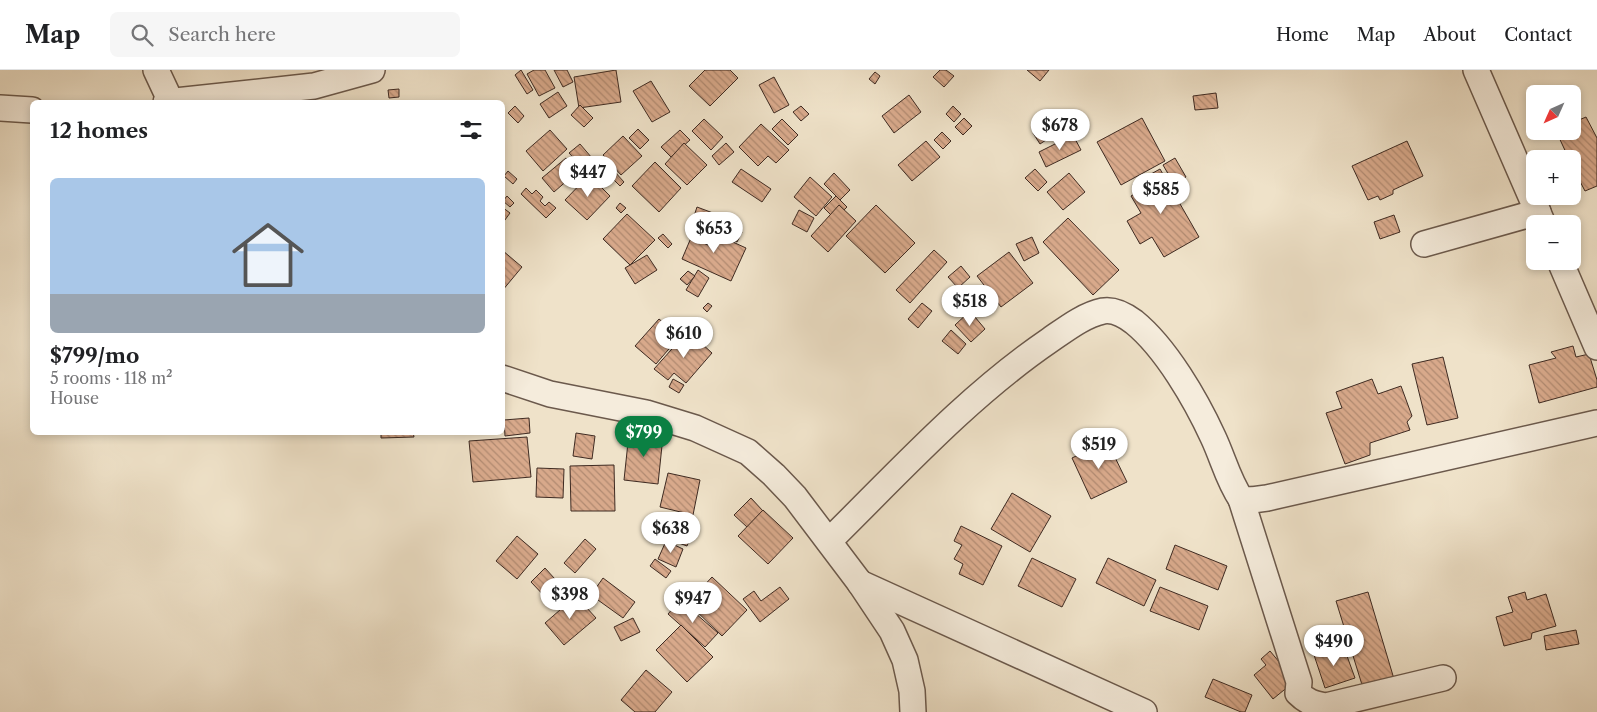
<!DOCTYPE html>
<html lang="en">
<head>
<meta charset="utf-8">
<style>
  :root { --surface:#fff; --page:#f6f6f6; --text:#202124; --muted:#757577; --line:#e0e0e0; --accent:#0b8043 }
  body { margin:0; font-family:"Libre Caslon Text",serif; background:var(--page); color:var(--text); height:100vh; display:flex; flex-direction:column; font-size:19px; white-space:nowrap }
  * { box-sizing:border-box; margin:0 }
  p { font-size:16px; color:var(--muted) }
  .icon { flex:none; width:28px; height:28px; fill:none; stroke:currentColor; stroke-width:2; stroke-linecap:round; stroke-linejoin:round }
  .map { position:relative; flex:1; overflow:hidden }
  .sheet { position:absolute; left:30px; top:30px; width:475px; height:335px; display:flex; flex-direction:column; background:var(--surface); border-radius:8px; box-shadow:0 2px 8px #0003 }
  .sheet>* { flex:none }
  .needle { width:32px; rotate:225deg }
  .tools { position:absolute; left:1526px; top:15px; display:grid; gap:10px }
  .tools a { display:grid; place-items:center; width:55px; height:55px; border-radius:8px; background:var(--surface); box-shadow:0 2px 8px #0003; font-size:25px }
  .price { position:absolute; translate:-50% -42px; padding:0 11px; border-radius:18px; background:#fff; color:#222; font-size:16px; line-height:32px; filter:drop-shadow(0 1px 2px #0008) }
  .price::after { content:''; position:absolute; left:50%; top:30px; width:15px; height:11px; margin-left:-8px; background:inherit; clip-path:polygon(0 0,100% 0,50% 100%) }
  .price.current { background:var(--accent); color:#fff }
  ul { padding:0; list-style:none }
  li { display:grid; align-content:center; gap:10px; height:265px; padding:0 20px }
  li span { display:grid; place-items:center; height:155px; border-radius:8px; color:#555 }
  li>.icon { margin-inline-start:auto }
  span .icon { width:90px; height:90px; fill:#fffc; stroke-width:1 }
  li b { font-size:21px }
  h2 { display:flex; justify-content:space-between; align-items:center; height:60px; padding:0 20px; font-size:21px }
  header { display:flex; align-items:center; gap:30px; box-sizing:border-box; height:70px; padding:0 25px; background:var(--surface); border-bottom:1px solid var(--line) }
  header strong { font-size:24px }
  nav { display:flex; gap:28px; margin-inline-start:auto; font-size:18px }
  .search { width:350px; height:45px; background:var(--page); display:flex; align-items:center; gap:12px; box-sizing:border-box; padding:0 18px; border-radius:8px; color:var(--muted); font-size:19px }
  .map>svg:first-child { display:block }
</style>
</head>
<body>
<header>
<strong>Map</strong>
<div class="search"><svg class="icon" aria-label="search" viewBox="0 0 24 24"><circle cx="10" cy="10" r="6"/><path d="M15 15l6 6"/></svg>Search here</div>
<nav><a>Home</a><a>Map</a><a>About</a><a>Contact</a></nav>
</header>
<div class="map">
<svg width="1597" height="642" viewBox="0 0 1597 642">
  <defs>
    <pattern id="building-back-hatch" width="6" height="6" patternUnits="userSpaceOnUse" patternTransform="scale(1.25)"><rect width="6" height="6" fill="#d8a98b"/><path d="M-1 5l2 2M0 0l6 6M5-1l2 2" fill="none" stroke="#b18a71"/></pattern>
  </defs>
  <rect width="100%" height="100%" fill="#efe2c9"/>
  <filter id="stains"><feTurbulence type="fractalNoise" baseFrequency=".004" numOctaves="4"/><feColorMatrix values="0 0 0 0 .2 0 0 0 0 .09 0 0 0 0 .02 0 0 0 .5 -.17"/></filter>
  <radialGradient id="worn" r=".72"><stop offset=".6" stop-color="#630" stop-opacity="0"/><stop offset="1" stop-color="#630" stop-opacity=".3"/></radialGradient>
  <g fill="url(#building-back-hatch)" stroke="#3f2b22">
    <path d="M521 0 533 20 527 24 515 5Z"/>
    <path d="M534 0H545L555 18 539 26 527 4Z"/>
    <path d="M554 0H567L573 12 563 17Z"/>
    <path d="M616 0 621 32 579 38 574 7Z"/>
    <path d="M705 0H730L738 8 710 36 689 16Z"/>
    <path d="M940 0H946L954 6 944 17 933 7Z"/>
    <path d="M1027 0H1049L1040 11Z"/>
    <path d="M875 2 880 6 875 14 869 9Z"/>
    <path d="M774 7 789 35 774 43 759 15Z"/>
    <path d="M651 11 670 42 652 52 633 21Z"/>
    <path d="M399 19V27L389 28 388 20Z"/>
    <path d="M558 22 567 36 549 48 540 34Z"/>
    <path d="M1216 23 1218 38 1195 40 1193 26Z"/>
    <path d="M909 25 921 42 894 63 882 46Z"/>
    <path d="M580 35 593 48 584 57 571 45Z"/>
    <path d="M515 36 524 46 518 53 508 43Z"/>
    <path d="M801 36 809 44 801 51 793 42Z"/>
    <path d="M953 36 961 44 954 52 946 44Z"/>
    <path d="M1063 43 1070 54 1040 74 1033 63Z"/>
    <path d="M1586 47 1597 68V116L1585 121 1572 96V89H1569L1556 61H1572V53Z"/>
    <path d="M964 48 972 56 963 65 955 57Z"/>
    <path d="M1142 48 1165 91 1121 115 1097 72Z"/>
    <path d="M704 49 723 67 711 80 692 61Z"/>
    <path d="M782 49 798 65 788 75 772 59Z"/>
    <path d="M761 54 789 80 776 93 768 86 758 96 739 77Z"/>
    <path d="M638 59 649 70 640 79 629 68Z"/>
    <path d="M550 60 567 79 543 101 526 81Z"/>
    <path d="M680 60 690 70 671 87 661 77Z"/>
    <path d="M942 62 951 71 943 79 934 70Z"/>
    <path d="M1073 65 1081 80 1046 97 1039 82Z"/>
    <path d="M623 66 642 86 621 105 603 85Z"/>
    <path d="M926 71 940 87 912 111 898 95Z"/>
    <path d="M1407 71 1423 106 1393 120V124L1380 130 1378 126 1368 130 1352 96Z"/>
    <path d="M684 73 707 95 687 115 665 94Z"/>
    <path d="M726 73 734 82 719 95 712 86Z"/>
    <path d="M580 74 592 88 582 97 569 83Z"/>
    <path d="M566 88 578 101 554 122 542 108Z"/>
    <path d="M1175 88 1186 107 1174 114 1163 95Z"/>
    <path d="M655 92 681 118 659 142 632 116Z"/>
    <path d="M741 99 771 119 762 132 732 112Z"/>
    <path d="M1035 99 1047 112 1038 121 1025 108Z"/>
    <path d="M1160 99 1199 167 1164 187 1152 167 1140 174 1127 151 1141 143 1131 126 1138 122 1133 114Z"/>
    <path d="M508 101 517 109 513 114 504 106Z"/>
    <path d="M614 101 624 112 620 116 610 106Z"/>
    <path d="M834 103 850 120 840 130 824 114Z"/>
    <path d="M1069 103 1085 122 1063 140 1047 122Z"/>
    <path d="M589 105 610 126 587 150 565 130Z"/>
    <path d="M810 107 832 127 816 146 794 127Z"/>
    <path d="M526 118 532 124 536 120 543 127 540 131 545 136 549 132 556 138 546 148 521 124Z"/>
    <path d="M507 126 514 133 510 137 503 131Z"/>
    <path d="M836 126 847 137 835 149 824 138Z"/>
    <path d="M620 133 626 138 621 143 616 138Z"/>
    <path d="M839 135 856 151 828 182 811 166Z"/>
    <path d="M876 135 915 173 885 203 846 166Z"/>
    <path d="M502 137 510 143 502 154Z"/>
    <path d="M697 137 713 143 705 163 690 158Z"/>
    <path d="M799 140 814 148 807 162 792 154Z"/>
    <path d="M627 144 655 170 630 195 603 169Z"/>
    <path d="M1394 145 1400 162 1380 169 1374 152Z"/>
    <path d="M717 148 742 162 737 172 712 157Z"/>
    <path d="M1068 148 1119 200 1093 225 1043 172Z"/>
    <path d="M696 156 704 159 699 171 708 175 713 163 746 178 731 211 682 189Z"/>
    <path d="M663 164 672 174 668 178 658 168Z"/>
    <path d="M1032 167 1039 183 1024 191 1016 174Z"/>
    <path d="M502 180 522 197 502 221Z"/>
    <path d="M934 180 947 192 910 233 896 220Z"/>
    <path d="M1009 182 1033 213 1001 237 977 206Z"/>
    <path d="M647 185 657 200 635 214 625 198Z"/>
    <path d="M961 196 970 207 958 218 948 207Z"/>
    <path d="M698 200 709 208 698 227 686 220Z"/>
    <path d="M688 201 695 206 687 215 680 209Z"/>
    <path d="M708 233 712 236 707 242 703 238Z"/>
    <path d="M922 233 932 241 918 258 908 249Z"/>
    <path d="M970 241 985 259 971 272 955 255Z"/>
    <path d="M659 249 680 266 656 294 635 276Z"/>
    <path d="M951 260 966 274 958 284 942 271Z"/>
    <path d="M688 261 712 283 686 313 674 303 668 310 654 299Z"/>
    <path d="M1573 276 1576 287 1589 284 1597 310V317L1539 333 1529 295 1556 288 1551 282Z"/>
    <path d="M1443 287 1458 348 1427 355 1412 294Z"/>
    <path d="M673 309 684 315 679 323 669 317Z"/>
    <path d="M1372 309 1378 324 1401 316 1412 346 1407 352 1410 360 1370 373V385L1345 394 1326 343 1342 338 1336 322Z"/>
    <path d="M529 348 530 363 505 366 504 350Z"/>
    <path d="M381 362H413L414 367 381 368Z"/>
    <path d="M576 363 595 366 592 389 573 386Z"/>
    <path d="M629 363 663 366 658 414 624 410Z"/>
    <path d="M527 367 531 407 473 412 469 371Z"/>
    <path d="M1107 371 1127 412 1091 429 1072 388Z"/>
    <path d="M614 395 615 441H571L570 396Z"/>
    <path d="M537 398 564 399 563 428 536 427Z"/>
    <path d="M668 403 700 410 693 445 660 437Z"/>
    <path d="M1012 423 1051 446 1030 482 991 459Z"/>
    <path d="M751 428 763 441 747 457 734 445Z"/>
    <path d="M763 440 793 468 768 494 738 466Z"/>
    <path d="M677 445 696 453 687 476 668 469Z"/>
    <path d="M961 456 1002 476 983 515 959 504 963 494 954 489 962 475 954 471Z"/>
    <path d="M517 466 538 484 517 509 496 491Z"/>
    <path d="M585 469 596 479 575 503 564 493Z"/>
    <path d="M666 471 683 479 676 497 658 489Z"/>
    <path d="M1175 475 1227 496 1218 520 1166 499Z"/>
    <path d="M1032 488 1076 509 1062 537 1018 516Z"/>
    <path d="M1108 488 1156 510 1144 536 1096 513Z"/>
    <path d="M655 489 671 501 666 508 650 496Z"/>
    <path d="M545 498 564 519 550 532 531 512Z"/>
    <path d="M712 507 747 540 722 566 688 533Z"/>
    <path d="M603 508 635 532 623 548 591 525Z"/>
    <path d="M780 517 789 529 760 552 743 529 754 521 761 531Z"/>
    <path d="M1160 517 1208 536 1199 560 1150 541Z"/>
    <path d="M1368 522 1394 609 1363 618 1336 531Z"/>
    <path d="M1525 522 1527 530 1546 524 1556 556 1532 563 1531 569 1504 576 1496 547 1513 542 1508 527Z"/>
    <path d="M576 526 596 548 564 575 545 553Z"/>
    <path d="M680 530 718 563 705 577 668 544Z"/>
    <path d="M633 548 640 562 621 571 614 557Z"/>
    <path d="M681 555 713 587 687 612 656 580Z"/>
    <path d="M1576 560 1579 574 1546 580 1544 566Z"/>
    <path d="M1343 575 1355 608 1325 618 1314 585Z"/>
    <path d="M1270 581 1295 611 1273 629 1254 605 1266 595 1261 589Z"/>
    <path d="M646 600 672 622 655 642H635L621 630Z"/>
    <path d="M1213 609 1252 625 1245 642H1241L1205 627Z"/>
  </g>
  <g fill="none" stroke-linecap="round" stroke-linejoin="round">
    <defs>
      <g id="minor">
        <path d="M156 0 171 32"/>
        <path d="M1476 0 1543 154"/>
        <path d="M166 32 314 16 372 0"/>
        <path d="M0 38 32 40"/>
        <path d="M1424 174 1538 142"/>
        <path d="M1560 191 1597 277"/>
        <path d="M502 308 550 324 646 343 695 358 748 382 774 405 795 427 860 513 892 561 905 590 912 621 913 642"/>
        <path d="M1241 429 1299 612 1298 623C1307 632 1314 634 1326 636L1443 608"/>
        <path d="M829 471C900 401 968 326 1050 270 1066 259 1084 245 1103 241 1114 239 1126 246 1134 252 1166 278 1196 330 1213 367 1223 388 1228 410 1241 429L1252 430 1267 428 1597 353"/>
        <path d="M860 513 1144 642"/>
      </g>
    </defs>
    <use href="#minor" stroke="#6b594c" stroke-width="28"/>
    <use href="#minor" stroke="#f5ecdc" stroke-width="25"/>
  </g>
  <rect width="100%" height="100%" filter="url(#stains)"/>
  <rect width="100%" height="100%" fill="url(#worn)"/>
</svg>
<div class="tools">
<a><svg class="needle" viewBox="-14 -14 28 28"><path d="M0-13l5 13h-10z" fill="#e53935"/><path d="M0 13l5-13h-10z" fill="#757577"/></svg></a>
<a>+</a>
<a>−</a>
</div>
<b class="price" style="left:1060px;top:81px">$678</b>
<b class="price" style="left:588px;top:128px">$447</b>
<b class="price" style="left:1161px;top:145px">$585</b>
<b class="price" style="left:714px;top:184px">$653</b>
<b class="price" style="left:970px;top:257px">$518</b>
<b class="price" style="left:684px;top:289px">$610</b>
<b class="price current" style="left:644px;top:388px">$799</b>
<b class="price" style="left:1099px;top:400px">$519</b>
<b class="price" style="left:671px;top:484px">$638</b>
<b class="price" style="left:570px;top:550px">$398</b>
<b class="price" style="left:693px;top:554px">$947</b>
<b class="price" style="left:1334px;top:597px">$490</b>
<section class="sheet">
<h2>12 homes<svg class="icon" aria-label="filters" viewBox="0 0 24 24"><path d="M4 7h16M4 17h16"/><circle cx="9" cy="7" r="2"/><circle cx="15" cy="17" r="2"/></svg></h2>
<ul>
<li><span style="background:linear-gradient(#a9c7e8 75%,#9aa5b1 0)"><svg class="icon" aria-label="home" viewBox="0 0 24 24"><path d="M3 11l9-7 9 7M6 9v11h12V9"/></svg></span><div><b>$799/mo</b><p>5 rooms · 118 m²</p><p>House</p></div></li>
</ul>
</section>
</div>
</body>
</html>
